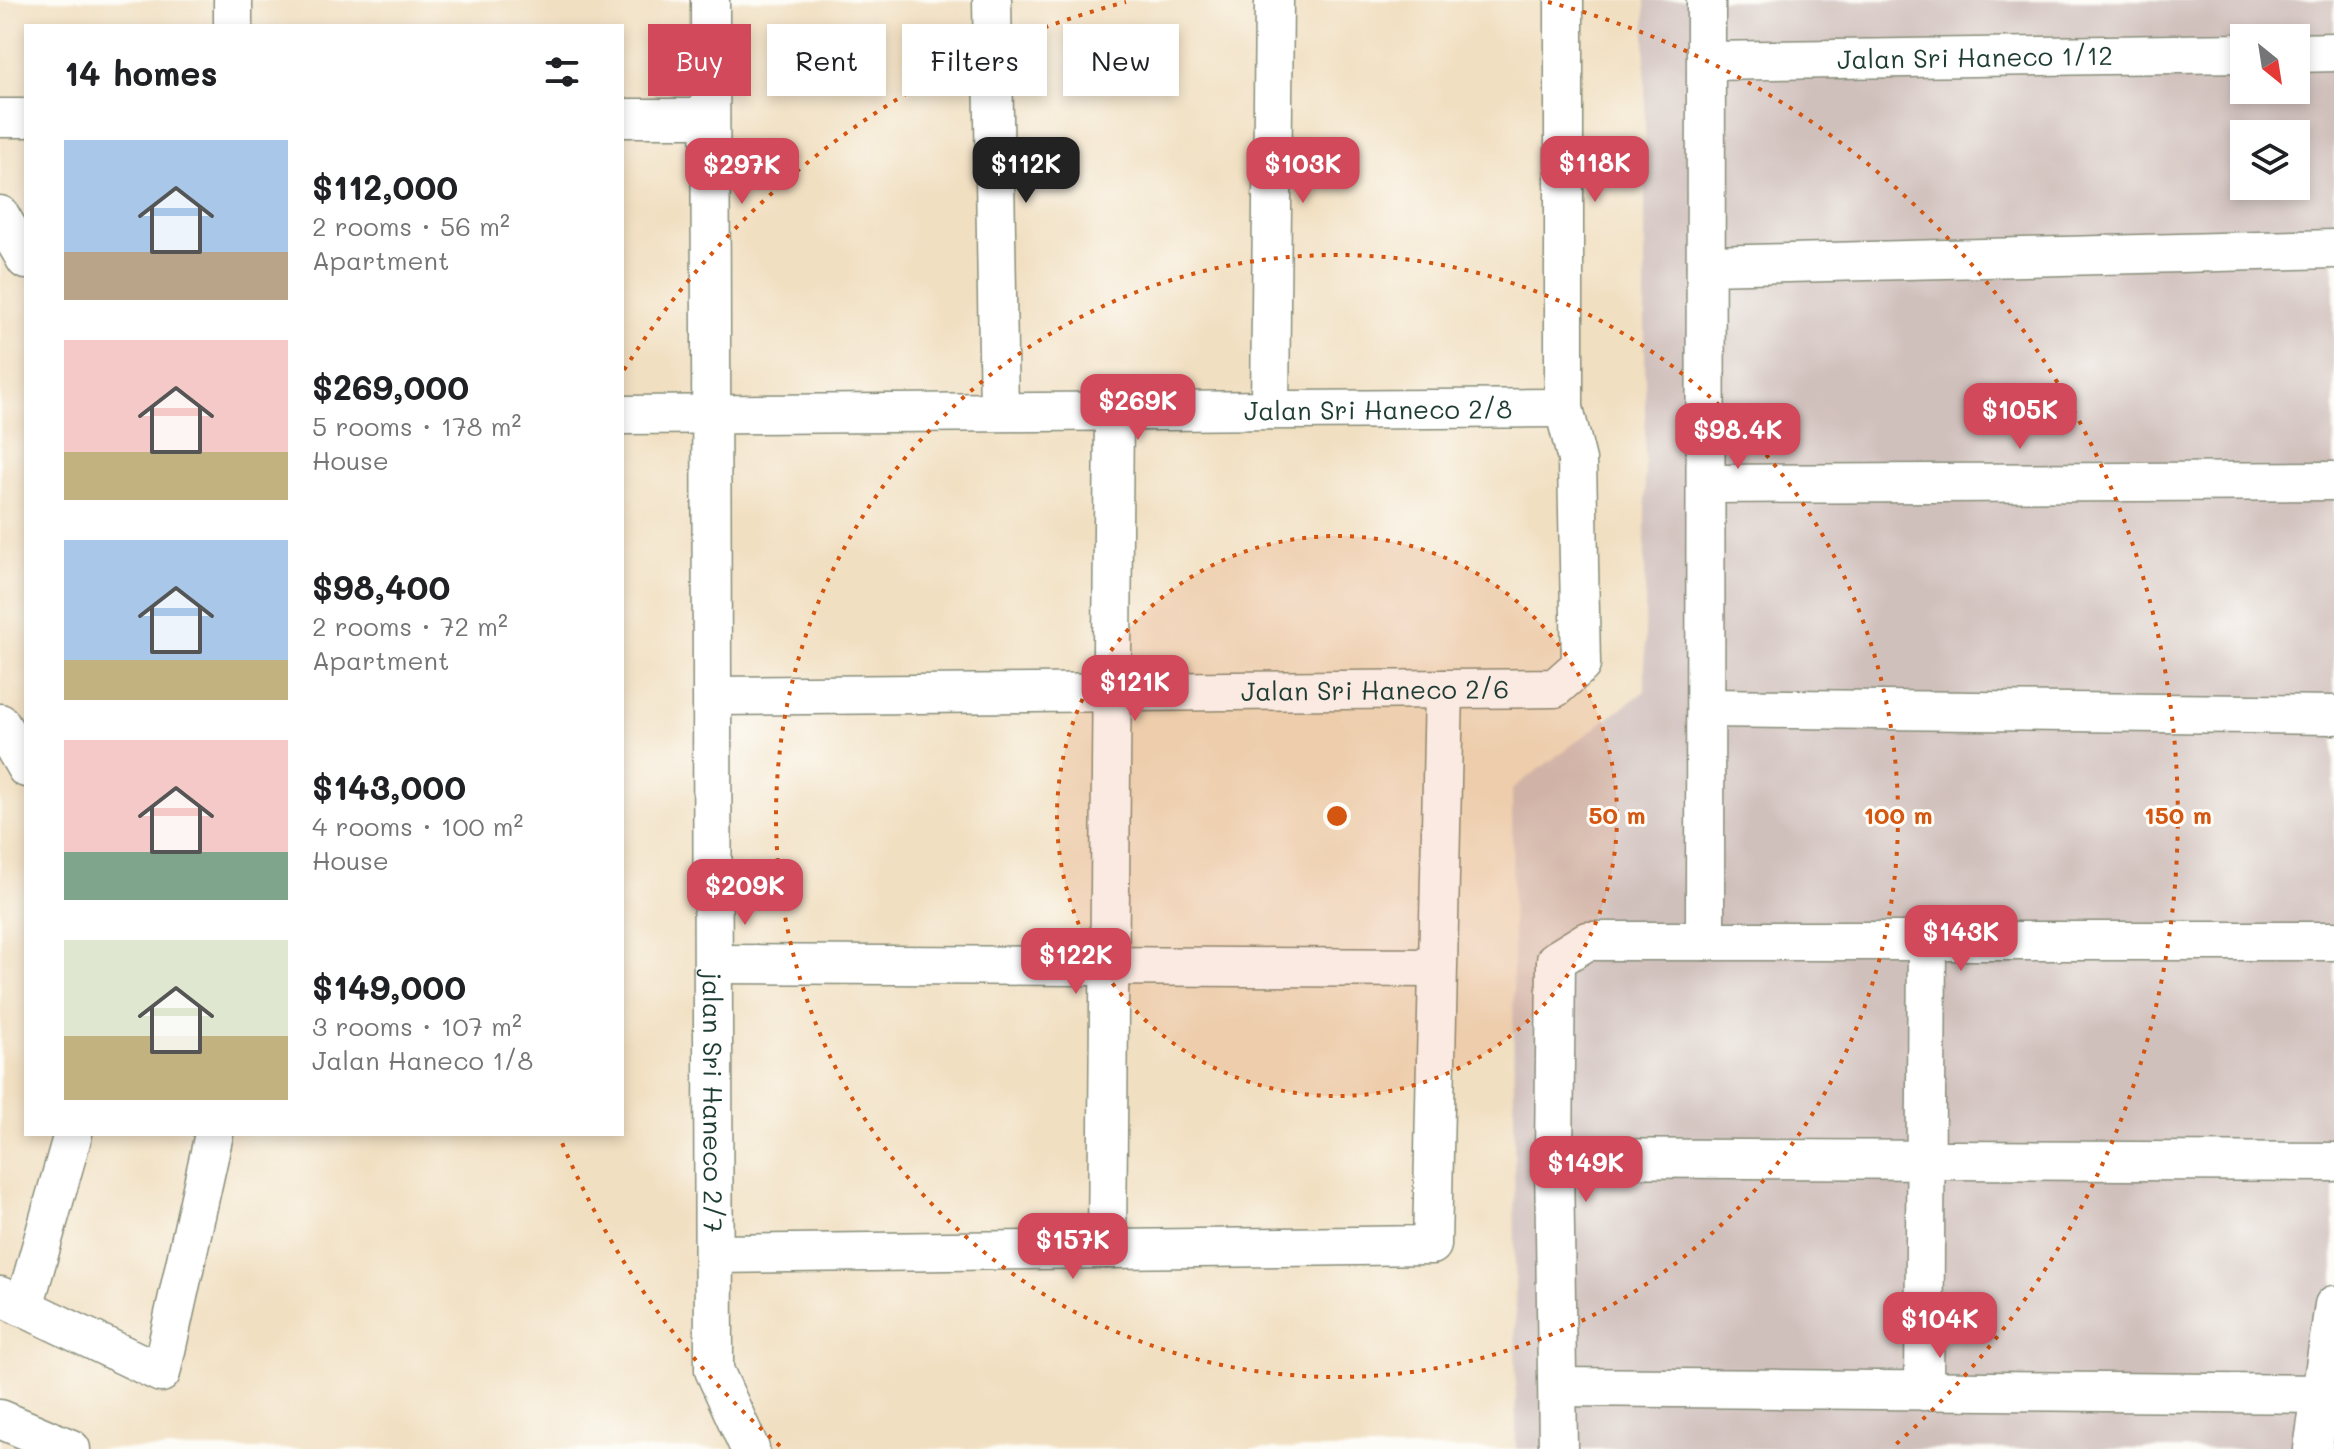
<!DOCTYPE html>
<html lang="en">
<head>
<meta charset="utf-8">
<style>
  :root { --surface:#fff; --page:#f2f2f2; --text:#202124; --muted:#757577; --accent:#d1495b }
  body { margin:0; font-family:Mali,sans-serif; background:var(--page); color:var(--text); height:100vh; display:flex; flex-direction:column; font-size:30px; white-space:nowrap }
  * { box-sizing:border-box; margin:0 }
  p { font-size:26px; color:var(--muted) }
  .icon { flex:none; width:44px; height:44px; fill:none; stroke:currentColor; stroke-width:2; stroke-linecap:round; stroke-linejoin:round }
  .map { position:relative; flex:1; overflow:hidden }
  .side { position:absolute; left:24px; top:24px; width:600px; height:1112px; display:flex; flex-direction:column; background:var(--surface); border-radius:0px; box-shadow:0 4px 12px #0003 }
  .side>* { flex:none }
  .top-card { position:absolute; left:648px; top:24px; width:760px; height:72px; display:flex; gap:16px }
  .needle { width:52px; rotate:150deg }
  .buttons { position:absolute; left:2230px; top:24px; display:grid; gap:16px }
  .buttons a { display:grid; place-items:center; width:80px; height:80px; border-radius:0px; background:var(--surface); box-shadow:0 4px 12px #0003; font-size:40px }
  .price { position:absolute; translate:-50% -68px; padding:0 18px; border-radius:16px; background:var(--accent); color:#fff; font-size:26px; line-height:52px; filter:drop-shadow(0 2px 4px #0008) }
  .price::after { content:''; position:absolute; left:50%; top:48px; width:24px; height:18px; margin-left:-12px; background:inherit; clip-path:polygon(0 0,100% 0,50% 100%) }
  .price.current { background:#222; color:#fff }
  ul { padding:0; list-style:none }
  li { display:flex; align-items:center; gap:24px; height:200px; padding:0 40px }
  li span { display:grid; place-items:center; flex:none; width:224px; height:160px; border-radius:0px; color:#555 }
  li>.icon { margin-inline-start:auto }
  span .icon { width:96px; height:96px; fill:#fffc; stroke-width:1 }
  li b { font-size:34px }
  h2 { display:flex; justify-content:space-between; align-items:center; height:96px; padding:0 40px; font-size:34px }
  .pill { padding:0 28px; border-radius:0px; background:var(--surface); box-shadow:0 4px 12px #0003; font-size:28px; line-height:72px }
  .pill.current { background:var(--accent); color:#fff }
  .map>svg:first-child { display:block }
</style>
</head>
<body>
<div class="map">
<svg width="2334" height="1449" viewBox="0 0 2334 1449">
  <rect width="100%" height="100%" fill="#fdfcf7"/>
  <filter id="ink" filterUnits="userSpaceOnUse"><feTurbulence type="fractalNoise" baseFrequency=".0125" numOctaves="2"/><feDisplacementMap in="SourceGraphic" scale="16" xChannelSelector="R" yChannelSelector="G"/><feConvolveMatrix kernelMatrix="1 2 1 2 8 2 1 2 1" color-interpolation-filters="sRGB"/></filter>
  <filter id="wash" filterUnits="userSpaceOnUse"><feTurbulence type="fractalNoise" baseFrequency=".006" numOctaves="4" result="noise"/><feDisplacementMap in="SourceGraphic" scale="32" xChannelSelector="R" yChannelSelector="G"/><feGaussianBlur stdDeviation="1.8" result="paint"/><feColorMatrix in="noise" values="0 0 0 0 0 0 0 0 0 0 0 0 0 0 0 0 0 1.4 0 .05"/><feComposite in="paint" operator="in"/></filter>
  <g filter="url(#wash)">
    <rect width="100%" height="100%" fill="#f1dfc1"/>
    <path fill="#d0c0bc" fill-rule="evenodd" d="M1645 0H2334V1449H1516L1512 789 1645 691ZM2244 38H2296V90H2244ZM2244 134H2296V186H2244Z"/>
  </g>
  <g filter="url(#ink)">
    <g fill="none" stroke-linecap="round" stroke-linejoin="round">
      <defs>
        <g id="minor">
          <path id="s1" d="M710 0 714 1370 750 1449"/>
          <path d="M992 0 999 411"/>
          <path d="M233 26V0"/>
          <path d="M2296 53 2334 52"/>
          <path id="s2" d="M1707 61 2244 53"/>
          <path d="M0 118H26"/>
          <path d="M622 118H710"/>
          <path d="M0 215 26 260"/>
          <path d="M1706 265 2334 249"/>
          <path d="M1270 410 1274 0"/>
          <path id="s3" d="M622 415 1564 408"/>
          <path d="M1707 484 2334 481"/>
          <path id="s4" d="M713 696 1555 688 1581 665 1577 460 1564 408V0"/>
          <path d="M1707 708 2334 715"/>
          <path d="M0 723 26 768"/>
          <path d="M1705 941 1706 0"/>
          <path d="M714 964 1437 968"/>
          <path d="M1554 1158 2334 1162"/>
          <path d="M1107 1249 1114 411"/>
          <path d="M714 1254 1432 1245 1444 689"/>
          <path d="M0 1296 161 1373 214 1134"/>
          <path d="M24 1307 73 1134"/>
          <path d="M1558 1387 2321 1394"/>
          <path d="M1924 1391 1927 942"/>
          <path d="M0 1419 71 1449"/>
          <path d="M1558 1449 1554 1158 1556 960 1587 941H2334"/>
          <path d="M2313 1449 2334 1305"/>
        </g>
      </defs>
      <use href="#minor" stroke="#888e7a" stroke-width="41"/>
      <use href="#minor" stroke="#fff" stroke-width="38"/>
    </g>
  </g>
  <circle cx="1337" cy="816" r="280" fill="#d45610" fill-opacity=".12"/>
  <g fill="none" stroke="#d45610" stroke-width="4" stroke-dasharray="4 8">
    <circle cx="1337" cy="816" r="280"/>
    <circle cx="1337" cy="816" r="561"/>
    <path d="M780 1446A841 841 0 0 1 560 1138M624 370A841 841 0 0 1 1126 2M1548 2A841 841 0 0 1 1894 1446"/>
  </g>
  <g text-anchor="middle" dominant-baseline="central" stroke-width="6" stroke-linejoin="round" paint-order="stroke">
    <g font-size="26" fill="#1f3d34" stroke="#fdfcf7">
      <text stroke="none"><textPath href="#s2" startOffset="268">Jalan Sri Haneco 1/12</textPath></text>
      <text stroke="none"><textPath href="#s3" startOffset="756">Jalan Sri Haneco 2/8</textPath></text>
      <text stroke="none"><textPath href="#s4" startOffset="662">Jalan Sri Haneco 2/6</textPath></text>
      <text stroke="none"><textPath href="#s1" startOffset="1102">jalan Sri Haneco 2/7</textPath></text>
    </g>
  </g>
  <circle cx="1337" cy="816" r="12" fill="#d45610" stroke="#fdfcf7" stroke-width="4"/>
  <g font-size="24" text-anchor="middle" font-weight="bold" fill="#d45610" stroke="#fdfcf7" stroke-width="6" stroke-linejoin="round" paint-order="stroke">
    <text x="1617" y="824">50 m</text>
    <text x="1898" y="824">100 m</text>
    <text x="2178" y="824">150 m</text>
  </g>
</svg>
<div class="buttons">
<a><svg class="needle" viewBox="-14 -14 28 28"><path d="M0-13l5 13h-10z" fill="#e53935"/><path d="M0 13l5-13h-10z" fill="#757577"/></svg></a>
<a><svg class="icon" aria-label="layers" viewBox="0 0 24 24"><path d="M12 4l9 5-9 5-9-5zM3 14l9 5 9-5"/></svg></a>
</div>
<b class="price" style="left:1595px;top:204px">$118K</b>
<b class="price current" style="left:1026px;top:205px">$112K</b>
<b class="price" style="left:1303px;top:205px">$103K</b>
<b class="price" style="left:742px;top:206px">$297K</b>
<b class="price" style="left:1138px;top:442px">$269K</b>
<b class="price" style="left:2020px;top:451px">$105K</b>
<b class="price" style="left:1738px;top:471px">$98.4K</b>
<b class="price" style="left:1135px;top:723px">$121K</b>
<b class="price" style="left:745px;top:927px">$209K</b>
<b class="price" style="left:1961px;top:973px">$143K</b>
<b class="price" style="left:1076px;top:996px">$122K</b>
<b class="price" style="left:1586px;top:1204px">$149K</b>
<b class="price" style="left:1073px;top:1281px">$157K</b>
<b class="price" style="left:1940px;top:1360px">$104K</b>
<div class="top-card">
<a class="pill current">Buy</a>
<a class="pill">Rent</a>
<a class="pill">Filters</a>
<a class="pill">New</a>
</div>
<section class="side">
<h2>14 homes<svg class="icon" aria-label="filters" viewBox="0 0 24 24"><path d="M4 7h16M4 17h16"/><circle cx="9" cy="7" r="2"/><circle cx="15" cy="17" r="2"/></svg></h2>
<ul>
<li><span style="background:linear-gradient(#a9c7e8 70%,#b9a48a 0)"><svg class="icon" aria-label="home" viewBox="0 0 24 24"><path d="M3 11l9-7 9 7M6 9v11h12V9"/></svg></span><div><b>$112,000</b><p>2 rooms · 56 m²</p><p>Apartment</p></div></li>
<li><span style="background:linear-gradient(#f6c9c9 70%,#c2b280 0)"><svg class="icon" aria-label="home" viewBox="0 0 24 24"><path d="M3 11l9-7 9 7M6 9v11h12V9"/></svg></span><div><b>$269,000</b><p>5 rooms · 178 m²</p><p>House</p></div></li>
<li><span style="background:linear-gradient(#a9c7e8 75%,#c2b280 0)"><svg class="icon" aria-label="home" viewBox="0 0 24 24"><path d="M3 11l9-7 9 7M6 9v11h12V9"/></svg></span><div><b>$98,400</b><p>2 rooms · 72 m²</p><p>Apartment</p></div></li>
<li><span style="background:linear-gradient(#f6c9c9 70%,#7fa58c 0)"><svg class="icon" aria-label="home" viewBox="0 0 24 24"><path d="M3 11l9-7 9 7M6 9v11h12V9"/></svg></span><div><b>$143,000</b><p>4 rooms · 100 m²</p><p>House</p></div></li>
<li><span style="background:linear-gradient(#dfe7d0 60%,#c2b280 0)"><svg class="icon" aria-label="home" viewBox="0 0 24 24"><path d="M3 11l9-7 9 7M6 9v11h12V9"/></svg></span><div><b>$149,000</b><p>3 rooms · 107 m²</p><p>Jalan Haneco 1/8</p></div></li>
</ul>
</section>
</div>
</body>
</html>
